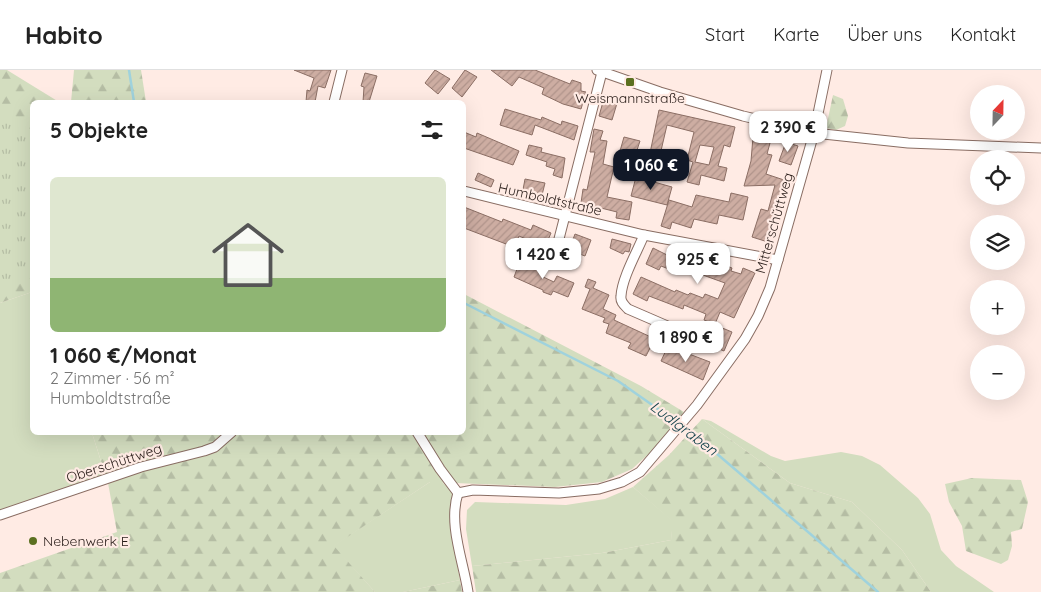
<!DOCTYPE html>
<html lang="de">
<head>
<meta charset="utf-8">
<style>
  :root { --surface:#fff; --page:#f6f6f6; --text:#222; --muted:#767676; --line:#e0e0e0; --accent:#111827 }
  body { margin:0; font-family:Quicksand,sans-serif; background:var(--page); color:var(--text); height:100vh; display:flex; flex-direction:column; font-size:19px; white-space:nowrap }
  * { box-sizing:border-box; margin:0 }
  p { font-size:16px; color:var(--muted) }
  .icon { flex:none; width:28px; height:28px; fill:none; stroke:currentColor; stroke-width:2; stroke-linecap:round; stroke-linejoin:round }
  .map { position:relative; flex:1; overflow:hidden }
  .details { position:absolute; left:30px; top:30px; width:436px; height:335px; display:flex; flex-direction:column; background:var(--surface); border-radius:8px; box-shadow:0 5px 20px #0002 }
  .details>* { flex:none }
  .needle { width:32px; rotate:22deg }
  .tools { position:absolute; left:970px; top:15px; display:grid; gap:10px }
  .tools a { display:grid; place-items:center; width:55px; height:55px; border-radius:50%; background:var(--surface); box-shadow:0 5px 20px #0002; font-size:25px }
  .price { position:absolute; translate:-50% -42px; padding:0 11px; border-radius:10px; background:#fff; color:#222; font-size:16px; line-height:32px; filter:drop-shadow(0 1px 2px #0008) }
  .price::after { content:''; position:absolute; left:50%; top:30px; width:15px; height:11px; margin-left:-8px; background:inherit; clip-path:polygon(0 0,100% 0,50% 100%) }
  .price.active { background:var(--accent); color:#fff }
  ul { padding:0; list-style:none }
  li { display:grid; align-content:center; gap:10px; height:265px; padding:0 20px }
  li span { display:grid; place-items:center; height:155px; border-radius:8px; color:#555 }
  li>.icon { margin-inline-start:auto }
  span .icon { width:90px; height:90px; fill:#fffc; stroke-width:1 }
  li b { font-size:21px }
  h2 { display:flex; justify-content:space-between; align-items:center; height:60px; padding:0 20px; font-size:21px }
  header { display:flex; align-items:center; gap:30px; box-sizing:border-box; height:70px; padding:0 25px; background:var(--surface); border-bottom:1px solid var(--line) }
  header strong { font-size:24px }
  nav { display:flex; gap:28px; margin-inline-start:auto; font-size:18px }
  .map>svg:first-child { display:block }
</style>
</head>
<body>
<header>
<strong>Habito</strong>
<nav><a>Start</a><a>Karte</a><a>Über uns</a><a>Kontakt</a></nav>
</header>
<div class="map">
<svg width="1041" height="522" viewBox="0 0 1041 522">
  <defs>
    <pattern id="forest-firs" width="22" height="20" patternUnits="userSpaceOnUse" patternTransform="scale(1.25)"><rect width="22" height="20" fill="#d3ddbf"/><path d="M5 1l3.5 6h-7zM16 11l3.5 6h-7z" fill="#b5bda4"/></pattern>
    <pattern id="park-tufts" width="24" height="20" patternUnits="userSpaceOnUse" patternTransform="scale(1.25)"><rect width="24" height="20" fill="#d3ddbf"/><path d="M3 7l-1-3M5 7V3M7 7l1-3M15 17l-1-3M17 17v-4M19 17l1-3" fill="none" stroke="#b5bda4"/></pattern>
    <pattern id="building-hatch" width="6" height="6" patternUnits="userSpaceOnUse" patternTransform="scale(1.25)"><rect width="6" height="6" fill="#cdada2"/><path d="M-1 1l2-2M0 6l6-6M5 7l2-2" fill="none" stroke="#b0948b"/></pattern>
  </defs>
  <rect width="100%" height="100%" fill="#ffebe4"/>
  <g fill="#d3ddbf">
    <path d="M32 222V362L92 363 106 407 0 441V233Z"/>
    <path d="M702 349 711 351 771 386 785 391 841 382 862 386 880 395 918 428 930 444 941 480 956 496 994 522H931L902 480 852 432 790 413Z"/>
    <path d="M430 412H442L453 422 450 456 460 510 403 522H375L333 476Z"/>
    <path d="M633 417 673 451 671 470 602 483 472 496 466 459 467 440 475 432 566 435 605 429Z"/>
  </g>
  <g fill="url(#forest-firs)">
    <path d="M0 0H7L59 32H32V82L0 59Z"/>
    <path d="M74 0H141L146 32H71Z"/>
    <path d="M833 25 843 29 848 46 845 56 836 60 826 58Z"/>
    <path d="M0 163 32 169V222L0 233Z"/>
    <path d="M464 224 641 316 684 342 653 380 632 399 602 412 555 417 430 412 334 476 375 522H0V503L117 462 108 413 92 363 464 362Z"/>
    <path d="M702 349 790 413 852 432 902 480 931 522H476L472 496 602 483 671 470 672 451 633 417 669 385Z"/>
    <path d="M972 408 1021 410 1028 432 1022 459 1011 462 1012 476 1008 490 1001 494 966 481 962 456 949 432 945 414Z"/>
    <path d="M460 510 462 522H403Z"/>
  </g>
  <path fill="url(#park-tufts)" d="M0 44 32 67V208L0 215Z"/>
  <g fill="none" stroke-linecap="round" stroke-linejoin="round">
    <g stroke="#9fd2dd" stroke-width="2.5">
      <path d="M129 0 134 32"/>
      <path d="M464 233 618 311 678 353"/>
      <path d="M682 356 702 371 878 522"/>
    </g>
  </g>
  <g fill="url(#building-hatch)" stroke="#8b6e64" fill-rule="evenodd">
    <path d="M294 0H331L325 18 318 16 315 32H306L307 20 310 21 314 8Z"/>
    <path d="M435 0 450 9 438 24 425 13Z"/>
    <path d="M465 0 477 7 462 27 452 18Z"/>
    <path d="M491 0H535L570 14 572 10 581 13V21L586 22 581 39 563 34 542 24 544 18 519 7 512 16Z"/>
    <path d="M365 3 377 6 369 32H363L364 17 361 16Z"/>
    <path d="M605 25 618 30 612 50 599 46Z"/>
    <path d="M505 39 541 50 542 47 561 55 562 51 578 56 574 70 535 55 532 65 500 55Z"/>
    <path d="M659 40 735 57 730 77 724 75 718 96 727 98 724 111 701 105 699 115 687 112 693 92 687 90 694 62 667 55 660 85 650 83ZM700 75 714 77 709 95 695 92Z"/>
    <path d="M594 59 603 61 600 70 607 71 603 94 614 97 607 127 632 132 629 150 616 148 617 142 581 133 583 119 587 120 595 82H590Z"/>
    <path d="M464 62 476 67 477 63 519 81 513 95 464 78Z"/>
    <path d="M624 67 640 71 635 86 620 81Z"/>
    <path d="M753 67 770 73 767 84 772 85 766 104 793 113 784 114 768 172 752 167 761 139 768 141 775 115 744 116 751 91Z"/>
    <path d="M786 72 798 76 791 95 779 91Z"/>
    <path d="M529 75 542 78 541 82 565 88 562 108 553 105 555 99 546 96 547 92 526 85Z"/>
    <path d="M478 103 494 110 491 117 475 110Z"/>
    <path d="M636 107 672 117 667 135 631 126Z"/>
    <path d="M525 109 545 113 541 129 522 125Z"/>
    <path d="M731 123 748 127 743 150 719 145 717 154 694 149 691 158 672 152 670 159 661 156 669 130 692 137 696 125 729 132Z"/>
    <path d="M464 137 502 152 503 149 531 160 533 155 551 163 545 177 519 166 514 177 464 158Z"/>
    <path d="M575 164 591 170 585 186 569 180Z"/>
    <path d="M612 169 631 174 629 182 625 181 623 184 610 178Z"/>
    <path d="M653 178 667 185 669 181 693 191 695 187 705 191 707 188 732 198 731 201 741 204 743 198 755 203 734 248 720 242 715 254 704 250 706 244 684 235 683 239 649 226 647 231 633 224 641 207 675 222 676 220 688 225 690 223 703 228 705 224 718 229 725 213 700 204 699 206 680 200 679 203 661 196 659 200 646 194Z"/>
    <path d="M520 191 544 200 541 206 554 212 557 206 574 213 568 227 553 221 551 225 543 222V220L514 207Z"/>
    <path d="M588 209 596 212 593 218 609 225 603 239 616 245 614 250 653 268 655 263 669 269 664 279 652 274 646 286 628 278 631 273 606 263 609 254 603 252 605 248 582 239 590 219 585 217Z"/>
    <path d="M715 255 732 262 724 281 707 274Z"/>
    <path d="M668 276 710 292 703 310 661 291Z"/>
  </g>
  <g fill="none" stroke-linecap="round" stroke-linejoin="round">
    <defs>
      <g id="minor">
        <path d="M597 0 660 22 743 46 814 63 908 73 1041 78"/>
        <path d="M334 32 342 0"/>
        <path d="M464 121 644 165 778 190"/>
        <path d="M644 165C637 182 622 208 621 226 620 232 624 235 628 239L695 268"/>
        <path d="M553 192 602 2"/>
        <path d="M417 362 440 399 458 423"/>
        <path d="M458 423 473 420 559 423 599 419 622 412 640 402 697 335 745 269 758 246 770 218 814 63 827 0"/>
        <path d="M458 423C448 454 463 490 468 522"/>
        <path d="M0 445 141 397 204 381 215 377 232 362"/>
      </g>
    </defs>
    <use href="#minor" stroke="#896d63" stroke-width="11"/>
    <use href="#minor" stroke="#fff" stroke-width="9"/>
  </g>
  <g fill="#5b7020" stroke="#ffebe4" stroke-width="2">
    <rect x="625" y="7" width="10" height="10" rx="2.5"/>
    <circle cx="33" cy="471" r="5"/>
  </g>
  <g text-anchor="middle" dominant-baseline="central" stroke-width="4.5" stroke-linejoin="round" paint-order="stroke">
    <g font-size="14" fill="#291d19" stroke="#ffebe4">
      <text x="630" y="28">Weismannstraße</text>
      <text x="43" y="471" text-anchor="start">Nebenwerk E</text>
    </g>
    <g font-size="14" fill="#291d19" stroke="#ffebe4">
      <text transform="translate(550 129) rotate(13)">Humboldtstraße</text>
      <text transform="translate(774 153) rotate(-74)">Mitterschüttweg</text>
      <text transform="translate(114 393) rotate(-18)">Oberschüttweg</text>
    </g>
    <g font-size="15" font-style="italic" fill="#12414a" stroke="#ffebe4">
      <text transform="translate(684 358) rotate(37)">Ludlgraben</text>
    </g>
  </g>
</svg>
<div class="tools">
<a><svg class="needle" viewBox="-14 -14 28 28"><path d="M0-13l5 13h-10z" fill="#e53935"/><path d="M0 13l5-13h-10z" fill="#767676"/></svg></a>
<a><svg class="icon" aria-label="locate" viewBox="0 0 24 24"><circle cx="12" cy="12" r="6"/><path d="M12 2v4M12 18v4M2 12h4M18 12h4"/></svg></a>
<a><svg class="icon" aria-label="layers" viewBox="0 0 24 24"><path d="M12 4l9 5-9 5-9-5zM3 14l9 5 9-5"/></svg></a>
<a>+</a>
<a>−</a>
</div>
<b class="price" style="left:788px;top:83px">2 390 €</b>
<b class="price active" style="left:651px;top:121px">1 060 €</b>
<b class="price" style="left:543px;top:210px">1 420 €</b>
<b class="price" style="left:698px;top:215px">925 €</b>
<b class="price" style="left:686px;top:293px">1 890 €</b>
<section class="details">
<h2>5 Objekte<svg class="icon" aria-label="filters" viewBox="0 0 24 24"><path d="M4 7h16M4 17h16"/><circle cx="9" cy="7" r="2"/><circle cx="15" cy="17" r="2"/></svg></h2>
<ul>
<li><span style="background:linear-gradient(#dfe7d0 65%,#8fb573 0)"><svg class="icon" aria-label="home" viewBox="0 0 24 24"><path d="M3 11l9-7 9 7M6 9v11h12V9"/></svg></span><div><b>1 060 €/Monat</b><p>2 Zimmer · 56 m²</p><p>Humboldtstraße</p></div></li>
</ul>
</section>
</div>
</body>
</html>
